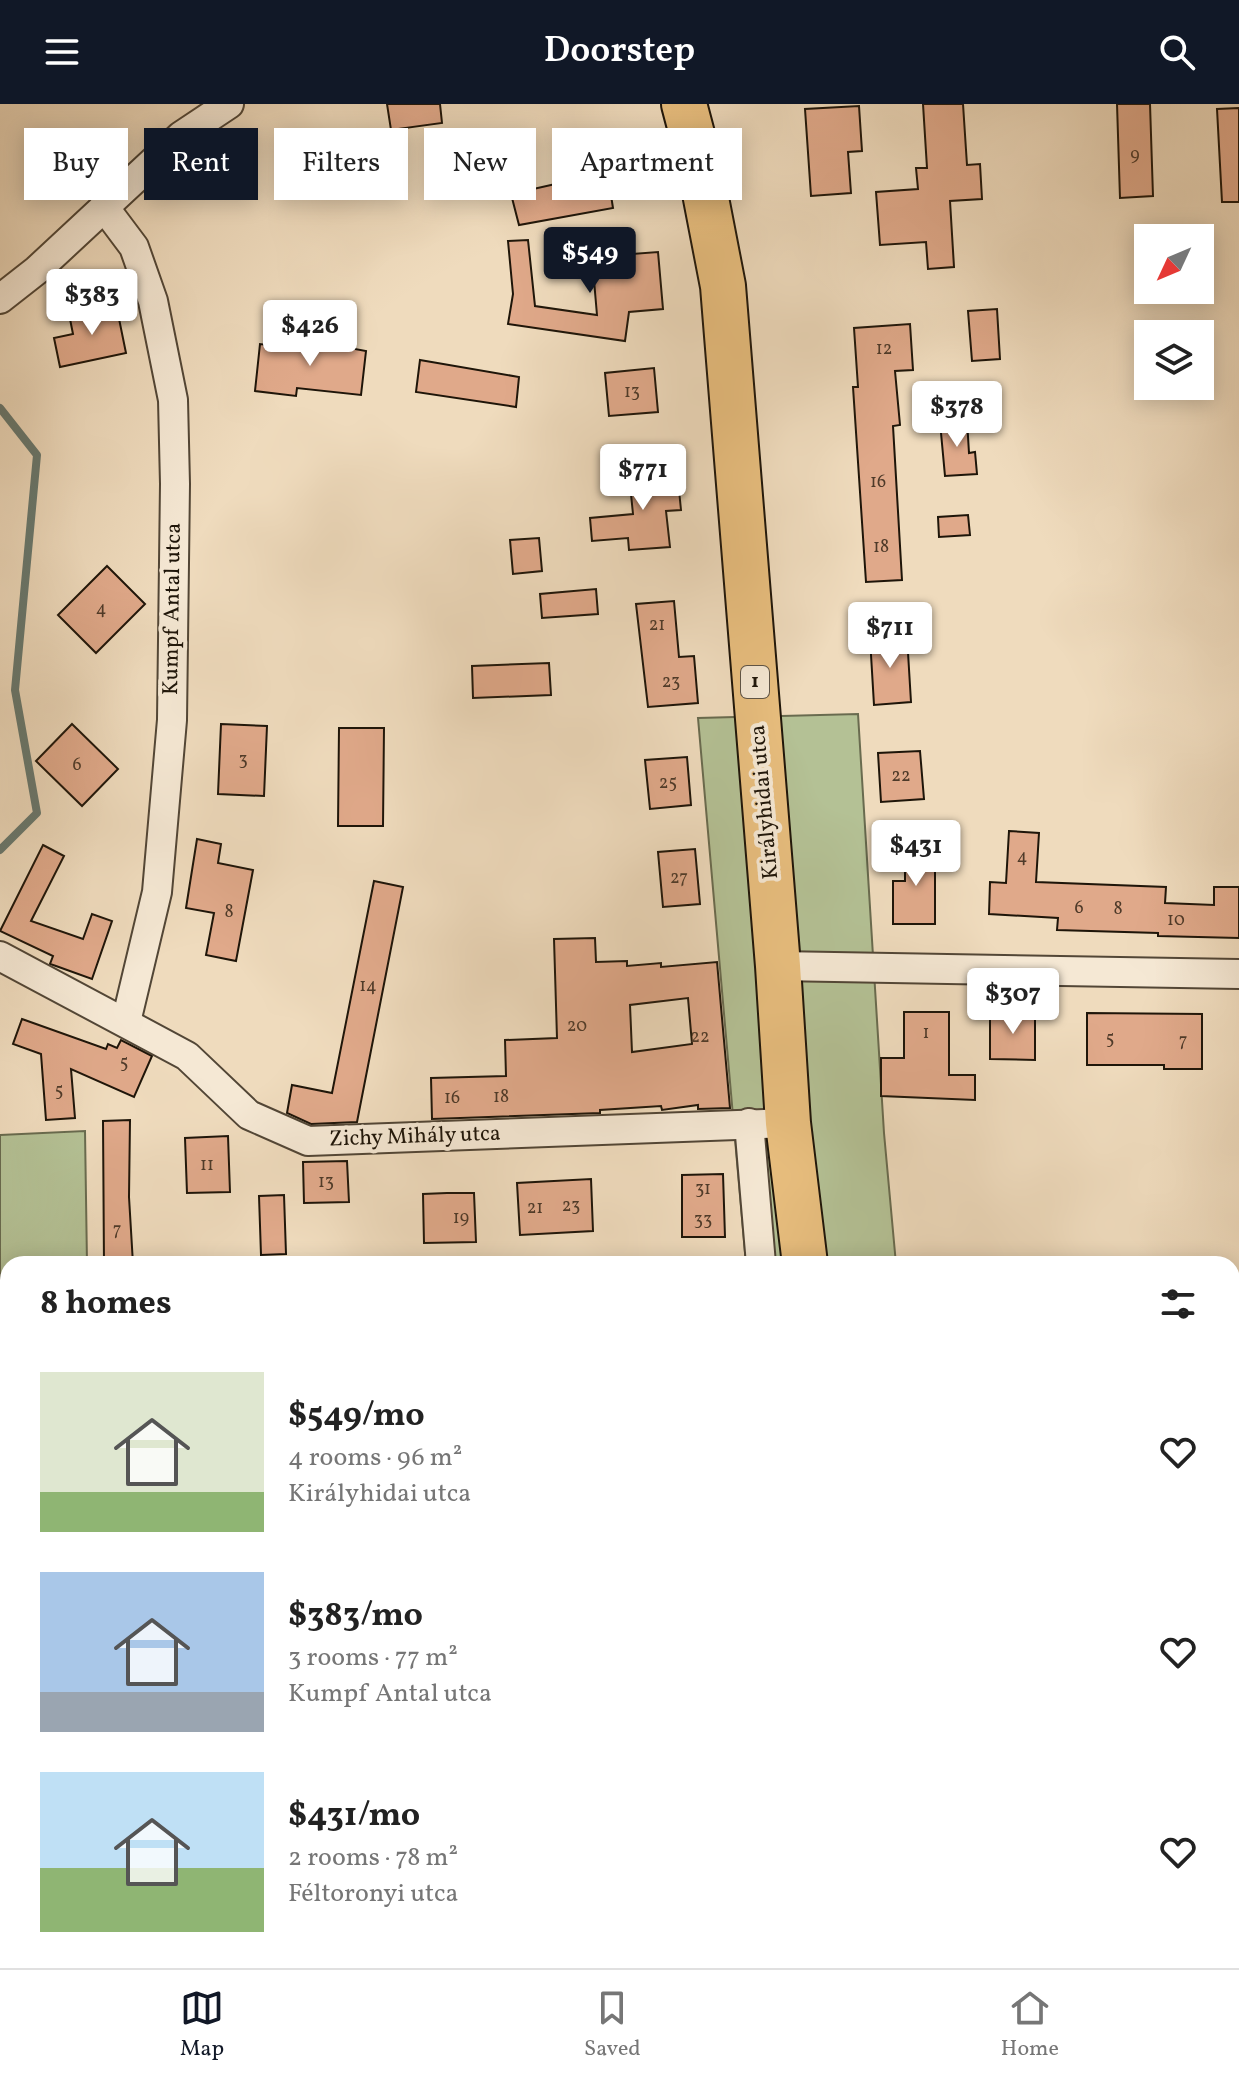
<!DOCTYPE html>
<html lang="en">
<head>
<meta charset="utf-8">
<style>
  :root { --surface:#fff; --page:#f6f6f6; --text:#222; --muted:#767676; --line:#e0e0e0; --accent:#111827 }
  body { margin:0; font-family:Vollkorn,serif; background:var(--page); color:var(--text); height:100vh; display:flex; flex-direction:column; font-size:30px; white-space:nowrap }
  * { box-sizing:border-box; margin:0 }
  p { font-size:26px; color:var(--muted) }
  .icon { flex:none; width:44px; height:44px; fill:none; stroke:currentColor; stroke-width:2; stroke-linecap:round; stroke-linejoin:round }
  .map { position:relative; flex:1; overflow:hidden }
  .sheet { position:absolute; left:0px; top:1152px; width:1240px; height:712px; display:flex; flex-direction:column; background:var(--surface); border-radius:24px 24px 0 0; box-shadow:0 4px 20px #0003 }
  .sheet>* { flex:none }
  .guide { position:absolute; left:24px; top:24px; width:800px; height:72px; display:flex; gap:16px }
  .needle { width:52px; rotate:226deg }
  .tools { position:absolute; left:1134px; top:120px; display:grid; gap:16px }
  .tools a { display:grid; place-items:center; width:80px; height:80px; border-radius:0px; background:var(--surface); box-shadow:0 4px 20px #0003; font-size:40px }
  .price { position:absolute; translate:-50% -68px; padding:0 18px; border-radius:8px; background:#fff; color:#222; font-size:26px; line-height:52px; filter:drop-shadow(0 2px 4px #0008) }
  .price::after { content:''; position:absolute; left:50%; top:48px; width:24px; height:18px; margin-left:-12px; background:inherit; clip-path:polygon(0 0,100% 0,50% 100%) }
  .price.active { background:var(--accent); color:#fff }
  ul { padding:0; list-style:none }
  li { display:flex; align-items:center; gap:24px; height:200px; padding:0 40px }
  li span { display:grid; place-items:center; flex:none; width:224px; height:160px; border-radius:0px; color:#555 }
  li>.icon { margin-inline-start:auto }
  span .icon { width:96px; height:96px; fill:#fffc; stroke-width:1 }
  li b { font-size:34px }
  h2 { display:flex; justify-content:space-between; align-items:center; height:96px; padding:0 40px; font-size:34px }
  .tag { padding:0 28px; border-radius:0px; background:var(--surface); box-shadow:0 4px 20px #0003; font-size:28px; line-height:72px }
  .tag.active { background:var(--accent); color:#fff }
  header { display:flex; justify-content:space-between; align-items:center; height:104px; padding:0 40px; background:var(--accent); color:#fff; font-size:36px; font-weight:600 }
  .menu { display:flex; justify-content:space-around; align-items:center; height:112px; border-top:2px solid var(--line); background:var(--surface); font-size:22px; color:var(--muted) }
  .menu a { display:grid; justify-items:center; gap:4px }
  .menu .active { color:var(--accent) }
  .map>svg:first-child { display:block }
</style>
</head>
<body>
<header><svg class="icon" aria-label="menu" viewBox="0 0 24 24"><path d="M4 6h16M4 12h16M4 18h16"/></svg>Doorstep<svg class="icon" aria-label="search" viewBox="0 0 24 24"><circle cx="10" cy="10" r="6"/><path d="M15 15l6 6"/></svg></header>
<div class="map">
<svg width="1239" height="1864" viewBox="0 0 1239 1864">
  <rect width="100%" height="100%" fill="#efdbbd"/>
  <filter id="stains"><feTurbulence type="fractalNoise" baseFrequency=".0025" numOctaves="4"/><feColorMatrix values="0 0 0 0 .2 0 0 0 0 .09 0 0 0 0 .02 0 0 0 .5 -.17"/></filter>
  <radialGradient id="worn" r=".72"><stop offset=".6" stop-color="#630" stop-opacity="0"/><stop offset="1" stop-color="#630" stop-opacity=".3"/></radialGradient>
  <g fill="#b4c195" stroke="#696b4f" stroke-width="2">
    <path d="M858 610 884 1029 896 1160H746L698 614Z"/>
    <path d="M85 1027 87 1160H8V1670L0 1672V1031Z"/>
    <path d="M8 1684V1821L0 1823V1685Z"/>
    <path d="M834 1856H1023L1026 1864H836Z"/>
  </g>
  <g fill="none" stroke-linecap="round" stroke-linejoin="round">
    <path stroke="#687970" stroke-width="8" d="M0 304 37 351 15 586 37 709 0 746"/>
  </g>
  <g fill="#e0a98a" stroke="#1e1509" stroke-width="2" fill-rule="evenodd">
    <path d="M387 0H440L442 19 391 26Z"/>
    <path d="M923 0H963L967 61 980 60 982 95 950 97 954 163 928 165 926 138 880 141 876 88 918 85 916 64H927Z"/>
    <path d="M1117 0H1150L1153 92 1120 94Z"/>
    <path d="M859 2 862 47 848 48 851 89 811 92 805 5Z"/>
    <path d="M1239 4V98H1222L1217 5Z"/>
    <path d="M488 30 491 52 463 56 460 33Z"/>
    <path d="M604 48 613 104 519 121 511 90 560 79 557 55Z"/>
    <path d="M528 136 535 202 597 211 592 153 658 148 663 205 629 208 625 237 508 220 513 190 508 137Z"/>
    <path d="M116 200 126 249 60 263 54 234 73 230 69 210Z"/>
    <path d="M997 205 1000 255 972 257 968 207Z"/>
    <path d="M910 220 913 266 895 267 900 321 893 322 902 476 866 478 853 283H858L854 224Z"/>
    <path d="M285 232 366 247 361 291 297 284 296 292 255 287 260 240 284 243Z"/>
    <path d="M420 256 519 273 516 303 416 288Z"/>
    <path d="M654 264 658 308 609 312 605 269Z"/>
    <path d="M967 316 969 349 975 348 977 370 945 372 940 318Z"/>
    <path d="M677 366 681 406 666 407 670 443 629 446 628 434 592 437 590 414 633 410 629 370Z"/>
    <path d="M968 411 970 431 939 433 938 413Z"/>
    <path d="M539 434 542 467 513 470 510 436Z"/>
    <path d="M107 462 145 500 96 549 58 511Z"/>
    <path d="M596 485 598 510 542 514 540 490Z"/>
    <path d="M674 497 679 553 694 552 698 599 648 603 636 500Z"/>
    <path d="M907 532 911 598 874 601 870 534Z"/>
    <path d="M549 559 551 591 473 594 472 562Z"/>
    <path d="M72 620 118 665 82 702 36 657Z"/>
    <path d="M221 620 267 622 264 692 218 690Z"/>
    <path d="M339 624H384L383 722H338Z"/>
    <path d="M920 647 924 695 881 698 878 649Z"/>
    <path d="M687 653 691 701 650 705 645 656Z"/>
    <path d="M1009 727 1039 729 1036 778 1166 783 1165 799 1214 801V783H1239V834L1158 832V829L1057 826 1058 814 989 810 990 778 1006 779Z"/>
    <path d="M197 735 221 740 218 759 253 766 236 857 206 851 214 809 186 804Z"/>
    <path d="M43 741 64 752 31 817 83 835 92 810 112 817 92 875 56 862 50 860 53 852 0 827Z"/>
    <path d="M905 742H935V820H893V777H905Z"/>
    <path d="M695 745 700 800 663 803 658 748Z"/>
    <path d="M374 777 403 783 357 1018 311 1020 287 1009 292 981 332 989Z"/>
    <path d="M595 834 596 858 627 857V862L661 859V863L717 858 730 1004 698 1005V1001L662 1006 661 1002 600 1006V1009L432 1015 431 974 506 972 505 936 557 934 554 835ZM688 894 692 940 632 948 630 901Z"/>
    <path d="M904 908H949V971H975V996L881 992V954H904Z"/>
    <path d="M990 909H1035V956L990 955Z"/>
    <path d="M1087 909 1202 910V965H1164V961H1087Z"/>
    <path d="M22 915 106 945 108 940 117 944 121 936 152 952 134 993 71 965 75 1014 46 1016 41 950 13 940Z"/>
    <path d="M130 1016 129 1093 133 1160H104L103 1017Z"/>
    <path d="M228 1032 230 1088 187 1089 185 1034Z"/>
    <path d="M347 1057 349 1098 304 1099 303 1058Z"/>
    <path d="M723 1070 725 1133H682V1071Z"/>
    <path d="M591 1075 593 1127 520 1131 517 1079Z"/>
    <path d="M447 1089H474L476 1138 424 1139 423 1090Z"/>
    <path d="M284 1091 286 1150 261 1151 259 1092Z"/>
  </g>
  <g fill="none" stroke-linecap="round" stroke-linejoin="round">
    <defs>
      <g id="service">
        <path d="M646 1856 648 1864"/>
        <path d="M724 1856 726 1864"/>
      </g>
      <g id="minor">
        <path d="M104 103 134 143 153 197 173 296 175 380 172 616 157 788 126 918"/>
        <path d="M0 195 37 166 181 32 229 0"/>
        <path d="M0 852 187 952 249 1011 308 1037 788 1019"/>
        <path d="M778 862 1239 870"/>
        <path d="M749 1019 761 1160"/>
        <path d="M1232 1370H1239"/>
        <path d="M1232 1827H1239"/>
        <path d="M812 1864 839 1856"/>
      </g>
      <g id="primary">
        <path d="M684 0 698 53 723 182 778 862 788 1019 805 1160"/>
        <path d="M931 1856 933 1864"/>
      </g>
    </defs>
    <use href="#service" stroke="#524636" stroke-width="18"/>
    <use href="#minor" stroke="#524636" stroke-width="32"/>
    <use href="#primary" stroke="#1e1509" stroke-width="48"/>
    <use href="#service" stroke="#f5e8d4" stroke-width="14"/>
    <use href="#minor" stroke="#f5e8d4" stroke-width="28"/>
    <use href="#primary" stroke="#e8be7e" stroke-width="44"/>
  </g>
  <g text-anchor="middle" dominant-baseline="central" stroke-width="8" stroke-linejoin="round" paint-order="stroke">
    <g font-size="18" fill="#4e3a29">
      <text x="1135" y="51">9</text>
      <text x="884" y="245">12</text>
      <text x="632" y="288">13</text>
      <text x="878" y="378">16</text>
      <text x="881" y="443">18</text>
      <text x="101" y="505">4</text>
      <text x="657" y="521">21</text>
      <text x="671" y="578">23</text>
      <text x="243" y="656">3</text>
      <text x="77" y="661">6</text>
      <text x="901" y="672">22</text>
      <text x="668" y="679">25</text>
      <text x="1022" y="753">4</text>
      <text x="679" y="774">27</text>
      <text x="1079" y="804">6</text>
      <text x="1118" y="805">8</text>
      <text x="229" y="808">8</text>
      <text x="1176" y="816">10</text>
      <text x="368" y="882">14</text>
      <text x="577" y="922">20</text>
      <text x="926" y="929">1</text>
      <text x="700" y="933">22</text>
      <text x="1110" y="935">5</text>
      <text x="1183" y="937">7</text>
      <text x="124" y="959">5</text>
      <text x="59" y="987">5</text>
      <text x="501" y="993">18</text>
      <text x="452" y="994">16</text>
      <text x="207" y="1061">11</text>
      <text x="326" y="1078">13</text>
      <text x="703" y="1085">31</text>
      <text x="571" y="1102">23</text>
      <text x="535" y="1104">21</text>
      <text x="461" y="1114">19</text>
      <text x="703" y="1116">33</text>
      <text x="117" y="1126">7</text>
    </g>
    <rect fill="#f5e8d4" stroke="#5e5446" stroke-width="2" x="741" y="562" width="28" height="32" rx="6"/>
    <g font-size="20" font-weight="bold" fill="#1e1509">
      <text x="755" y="578">1</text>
    </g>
    <g font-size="22" fill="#1e1509" stroke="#f5e8d4">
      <text transform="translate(173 505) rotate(-89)">Kumpf Antal utca</text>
      <text transform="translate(765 698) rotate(-95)">Királyhidai utca</text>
      <text transform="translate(415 1033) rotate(-2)">Zichy Mihály utca</text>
    </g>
  </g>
  <rect width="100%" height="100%" filter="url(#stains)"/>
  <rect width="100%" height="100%" fill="url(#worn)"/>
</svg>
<div class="tools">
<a><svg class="needle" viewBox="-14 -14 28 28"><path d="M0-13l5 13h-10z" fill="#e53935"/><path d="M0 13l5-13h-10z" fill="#767676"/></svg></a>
<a><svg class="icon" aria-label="layers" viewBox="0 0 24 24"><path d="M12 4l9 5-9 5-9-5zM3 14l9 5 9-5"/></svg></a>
</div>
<b class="price active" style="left:590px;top:191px">$549</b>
<b class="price" style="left:92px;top:233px">$383</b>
<b class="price" style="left:310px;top:264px">$426</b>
<b class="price" style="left:957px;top:345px">$378</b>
<b class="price" style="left:643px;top:408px">$771</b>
<b class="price" style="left:890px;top:566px">$711</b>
<b class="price" style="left:916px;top:784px">$431</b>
<b class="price" style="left:1013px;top:932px">$307</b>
<div class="guide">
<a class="tag">Buy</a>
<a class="tag active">Rent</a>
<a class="tag">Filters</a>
<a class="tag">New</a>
<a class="tag">Apartment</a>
</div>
<section class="sheet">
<h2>8 homes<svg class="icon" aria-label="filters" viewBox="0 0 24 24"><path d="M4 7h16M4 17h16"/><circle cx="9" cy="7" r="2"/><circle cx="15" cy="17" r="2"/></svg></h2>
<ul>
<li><span style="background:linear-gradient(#dfe7d0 75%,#8fb573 0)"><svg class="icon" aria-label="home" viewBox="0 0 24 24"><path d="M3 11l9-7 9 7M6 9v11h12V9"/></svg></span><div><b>$549/mo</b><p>4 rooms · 96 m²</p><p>Királyhidai utca</p></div><svg class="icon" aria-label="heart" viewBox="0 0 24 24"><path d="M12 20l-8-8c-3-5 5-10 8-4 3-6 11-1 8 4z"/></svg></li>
<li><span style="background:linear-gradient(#a9c7e8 75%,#9aa5b1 0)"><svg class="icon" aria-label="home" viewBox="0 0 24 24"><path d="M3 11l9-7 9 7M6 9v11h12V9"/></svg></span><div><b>$383/mo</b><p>3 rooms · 77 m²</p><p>Kumpf Antal utca</p></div><svg class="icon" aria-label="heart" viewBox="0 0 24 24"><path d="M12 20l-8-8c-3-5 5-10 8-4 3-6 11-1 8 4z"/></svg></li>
<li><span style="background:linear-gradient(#bfe0f5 60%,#8fb573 0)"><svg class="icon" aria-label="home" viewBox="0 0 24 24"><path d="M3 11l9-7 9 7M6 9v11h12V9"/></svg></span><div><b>$431/mo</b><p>2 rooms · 78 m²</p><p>Féltoronyi utca</p></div><svg class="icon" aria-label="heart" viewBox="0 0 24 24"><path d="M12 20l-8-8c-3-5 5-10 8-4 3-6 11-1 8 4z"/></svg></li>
</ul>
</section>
</div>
<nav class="menu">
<a class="active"><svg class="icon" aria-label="map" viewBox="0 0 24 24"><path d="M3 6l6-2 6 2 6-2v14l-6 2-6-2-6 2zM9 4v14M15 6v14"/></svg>Map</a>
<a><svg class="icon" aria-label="saved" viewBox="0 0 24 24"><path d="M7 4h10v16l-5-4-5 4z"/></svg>Saved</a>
<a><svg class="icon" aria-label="home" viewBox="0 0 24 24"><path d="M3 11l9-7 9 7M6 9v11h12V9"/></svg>Home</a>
</nav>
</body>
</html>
